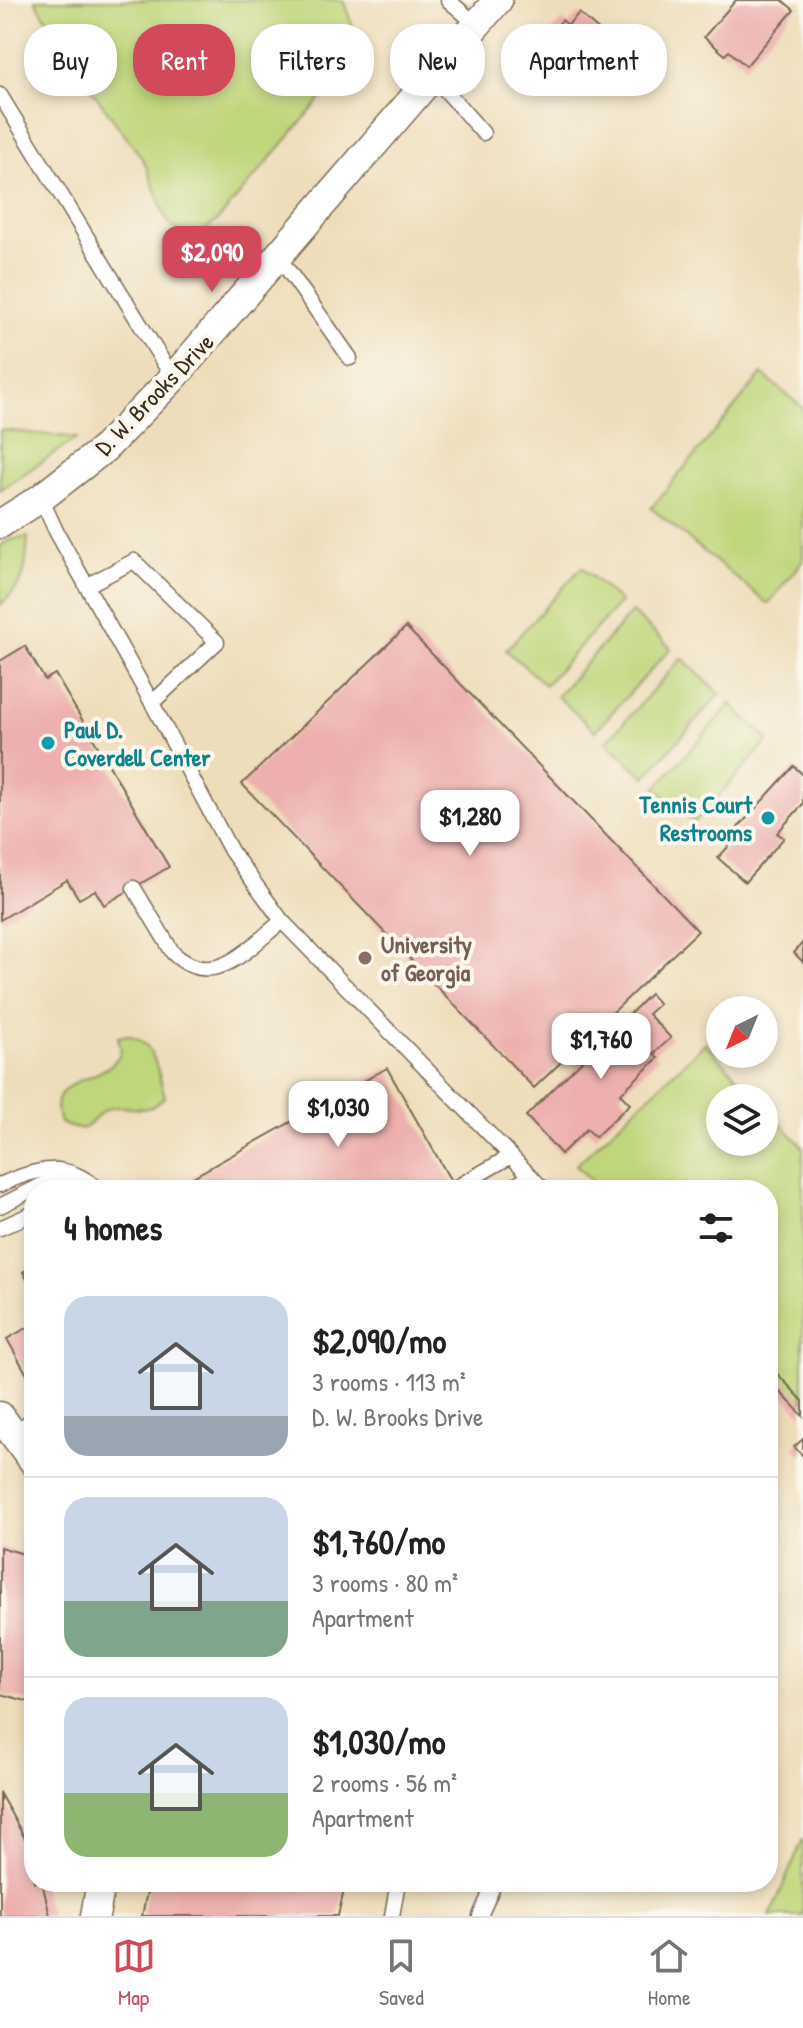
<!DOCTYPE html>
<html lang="en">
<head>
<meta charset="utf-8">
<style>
  :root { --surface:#fff; --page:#f2f2f2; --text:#222; --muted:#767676; --line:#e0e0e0; --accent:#d1495b }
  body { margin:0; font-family:"Patrick Hand",sans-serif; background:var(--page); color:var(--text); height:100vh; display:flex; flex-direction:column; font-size:30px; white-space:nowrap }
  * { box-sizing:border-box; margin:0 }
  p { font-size:26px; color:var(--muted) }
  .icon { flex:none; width:44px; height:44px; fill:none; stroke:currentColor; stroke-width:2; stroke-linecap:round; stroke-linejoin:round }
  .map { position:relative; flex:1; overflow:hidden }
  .panel { position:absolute; left:24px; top:1180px; width:754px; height:712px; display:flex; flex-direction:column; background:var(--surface); border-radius:32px; box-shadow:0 4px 12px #0003 }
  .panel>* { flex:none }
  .hud { position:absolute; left:24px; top:24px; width:756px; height:72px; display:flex; gap:16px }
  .needle { width:52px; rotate:223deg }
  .controls { position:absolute; left:706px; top:996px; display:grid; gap:16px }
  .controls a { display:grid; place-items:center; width:72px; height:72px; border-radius:50%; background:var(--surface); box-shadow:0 4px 12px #0003; font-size:40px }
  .price { position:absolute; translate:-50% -68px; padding:0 18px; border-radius:16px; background:#fff; color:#222; font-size:26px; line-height:52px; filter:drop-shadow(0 2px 4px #0008) }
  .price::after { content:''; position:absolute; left:50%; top:48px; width:24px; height:18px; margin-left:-12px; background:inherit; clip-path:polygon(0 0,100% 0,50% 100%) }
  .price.current { background:var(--accent); color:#fff }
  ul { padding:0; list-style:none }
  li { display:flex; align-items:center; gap:24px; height:200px; padding:0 40px }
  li+li { border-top:2px solid var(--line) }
  li span { display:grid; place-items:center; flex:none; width:224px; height:160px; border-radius:24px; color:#555 }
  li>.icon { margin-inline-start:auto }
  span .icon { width:96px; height:96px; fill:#fffc; stroke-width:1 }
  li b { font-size:34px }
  h2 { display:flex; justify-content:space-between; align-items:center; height:96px; padding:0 40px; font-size:34px }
  .pill { padding:0 28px; border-radius:32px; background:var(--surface); box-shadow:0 4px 12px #0003; font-size:28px; line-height:72px }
  .pill.current { background:var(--accent); color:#fff }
  .tabs { display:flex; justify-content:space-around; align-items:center; height:112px; border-top:2px solid var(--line); background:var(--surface); font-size:22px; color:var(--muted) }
  .tabs a { display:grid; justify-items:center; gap:4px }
  .tabs .current { color:var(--accent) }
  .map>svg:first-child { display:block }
</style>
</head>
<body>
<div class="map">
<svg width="803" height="1916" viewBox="0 0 803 1916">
  <rect width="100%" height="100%" fill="#fbf7ec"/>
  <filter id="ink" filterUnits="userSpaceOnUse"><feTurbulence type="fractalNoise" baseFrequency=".0125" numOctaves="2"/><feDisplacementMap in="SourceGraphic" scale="16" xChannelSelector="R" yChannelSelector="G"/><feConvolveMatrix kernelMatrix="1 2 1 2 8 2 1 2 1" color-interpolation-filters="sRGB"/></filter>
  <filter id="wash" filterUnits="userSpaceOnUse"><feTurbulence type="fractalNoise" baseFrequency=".006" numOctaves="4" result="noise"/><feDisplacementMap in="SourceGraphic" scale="32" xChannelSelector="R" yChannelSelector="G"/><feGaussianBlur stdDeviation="1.8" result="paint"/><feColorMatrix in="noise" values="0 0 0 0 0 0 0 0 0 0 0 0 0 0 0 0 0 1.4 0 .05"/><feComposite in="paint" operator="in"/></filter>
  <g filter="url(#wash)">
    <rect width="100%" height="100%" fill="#eeddba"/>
    <g fill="#c0d67a" stroke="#7e804c" stroke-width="2">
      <path d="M35 0H343L354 30 321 99 218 220 189 242 167 221 144 161 85 81Z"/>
      <path d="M762 374 803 408V561L768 604 651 508Z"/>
      <path d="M0 430 77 438 0 490Z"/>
      <path d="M28 537C25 571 28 581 0 605V546L9 540Z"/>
      <path d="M582 567 620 602 545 685 506 650Z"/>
      <path d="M632 612 671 648 595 731 557 696Z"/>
      <path d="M682 658 720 694 645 777 606 742Z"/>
      <path d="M731 704 769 740 694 823 656 788Z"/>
      <path d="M127 1035C157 1041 156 1071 165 1096 146 1119 133 1103 111 1108 87 1114 97 1140 60 1123 43 1071 107 1087 121 1051L118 1037Z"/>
      <path d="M705 1043 757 1098H720V1142H764V1106L803 1147V1406L768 1369V1190H600L576 1165Z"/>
      <path d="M803 1839V1916H770Z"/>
    </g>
    <g id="blocks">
      <g fill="#edb0ae">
        <path d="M736 0H782L794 10 746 66 729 51 725 55 704 37Z"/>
        <path d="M579 13 610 40 570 85 537 55 550 40 546 37 562 20 568 25Z"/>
        <path d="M406 627 698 931 534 1088 242 784Z"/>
        <path d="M25 646 45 680 55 674 169 867 104 905 95 890 79 899 67 880 0 920V661Z"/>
        <path d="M794 766 803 775V804L777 833 784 838 745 882 718 858 738 836 734 832Z"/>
        <path d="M803 942V962L794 953Z"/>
        <path d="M650 994 659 1004 648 1014 671 1038 654 1053 658 1058 620 1094 630 1104 595 1137 587 1129 561 1154 526 1116Z"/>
        <path d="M387 1068 456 1190H170Z"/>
        <path d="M34 1266V1292L23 1272Z"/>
        <path d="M34 1324V1377L30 1380 7 1339Z"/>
        <path d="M768 1364 803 1401V1416L768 1379Z"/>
        <path d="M803 1439V1456L794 1447Z"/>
        <path d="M0 1547 34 1557V1703L0 1694Z"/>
        <path d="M0 1794 27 1842 34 1859V1882H42L50 1916H0Z"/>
        <path d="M149 1882H346L338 1916H142Z"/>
      </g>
    </g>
  </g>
  <g filter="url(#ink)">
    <use href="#blocks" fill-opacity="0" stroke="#7a6955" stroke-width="2"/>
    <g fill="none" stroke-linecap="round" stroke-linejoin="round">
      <defs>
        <g id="service">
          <path d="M448 0 477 25"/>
          <path d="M433 76 483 133"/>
          <path d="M0 95 173 378"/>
          <path d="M278 256 350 358"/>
          <path d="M41 498 56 531 152 703 231 851 282 921 544 1190"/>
          <path d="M86 586 134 561 217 642 152 703"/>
          <path d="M134 888 173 953C214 992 248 948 282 921"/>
          <path d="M0 1185C36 1168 66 1160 99 1190"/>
          <path d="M455 1188 511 1156"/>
          <path d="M507 1190 531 1176"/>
          <path d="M0 1206 46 1183 79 1182"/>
          <path d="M0 1228 34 1213"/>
          <path d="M12 1433 34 1419"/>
          <path d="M392 1916 398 1882"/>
          <path d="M480 1916 495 1882"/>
        </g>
        <g id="minor">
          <path d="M0 524 41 498 105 448 173 378 498 0"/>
          <path d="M0 1416 34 1462"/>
          <path d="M95 1916 101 1882"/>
        </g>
      </defs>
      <use href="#service" stroke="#7a6955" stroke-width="17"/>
      <use href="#minor" stroke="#7a6955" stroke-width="31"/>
      <use href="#service" stroke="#fff" stroke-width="14"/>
      <use href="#minor" stroke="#fff" stroke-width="28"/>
    </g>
  </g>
  <g fill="#0f9aa8" stroke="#fbf7ec" stroke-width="3">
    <circle cx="48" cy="743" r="8"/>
    <circle cx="768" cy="818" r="8"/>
  </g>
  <circle fill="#8d6e63" stroke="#fbf7ec" stroke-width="3" cx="365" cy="958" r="8"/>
  <g text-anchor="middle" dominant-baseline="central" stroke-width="8" stroke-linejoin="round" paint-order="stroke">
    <g font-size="24" fill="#3b2a1e" stroke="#fbf7ec">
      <text transform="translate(154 394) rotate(-46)">D. W. Brooks Drive</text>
    </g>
    <g font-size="24" font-weight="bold" fill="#0d838f" stroke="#fbf7ec" text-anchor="start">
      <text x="64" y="729">Paul D.<tspan x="64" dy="28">Coverdell Center</tspan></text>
      <text x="752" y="804" text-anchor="end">Tennis Court<tspan x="752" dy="28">Restrooms</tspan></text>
    </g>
    <g font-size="24" font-weight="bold" fill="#785e54" stroke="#fbf7ec" text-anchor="start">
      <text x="381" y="944">University<tspan x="381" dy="28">of Georgia</tspan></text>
    </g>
  </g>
</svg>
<div class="controls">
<a><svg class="needle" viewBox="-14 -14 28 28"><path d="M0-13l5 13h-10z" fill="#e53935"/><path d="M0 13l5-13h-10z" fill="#767676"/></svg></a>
<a><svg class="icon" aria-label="layers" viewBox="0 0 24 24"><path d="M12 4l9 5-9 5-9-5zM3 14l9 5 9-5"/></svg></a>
</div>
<b class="price current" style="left:212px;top:294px">$2,090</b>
<b class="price" style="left:470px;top:858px">$1,280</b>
<b class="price" style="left:601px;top:1081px">$1,760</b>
<b class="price" style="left:338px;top:1149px">$1,030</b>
<div class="hud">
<a class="pill">Buy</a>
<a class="pill current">Rent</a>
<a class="pill">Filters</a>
<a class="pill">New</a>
<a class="pill">Apartment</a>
</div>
<section class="panel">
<h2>4 homes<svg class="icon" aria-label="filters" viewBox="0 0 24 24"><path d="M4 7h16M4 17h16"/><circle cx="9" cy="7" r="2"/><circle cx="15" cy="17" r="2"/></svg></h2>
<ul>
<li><span style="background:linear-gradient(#c9d6e8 75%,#9aa5b1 0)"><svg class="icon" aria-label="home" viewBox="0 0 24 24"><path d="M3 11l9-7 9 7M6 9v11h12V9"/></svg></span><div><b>$2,090/mo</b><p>3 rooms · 113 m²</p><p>D. W. Brooks Drive</p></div></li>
<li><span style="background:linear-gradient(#c9d6e8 65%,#7fa58c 0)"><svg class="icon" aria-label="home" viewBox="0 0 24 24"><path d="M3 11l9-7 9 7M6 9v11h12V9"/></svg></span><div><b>$1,760/mo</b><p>3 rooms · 80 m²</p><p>Apartment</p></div></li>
<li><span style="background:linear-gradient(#c9d6e8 60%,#8fb573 0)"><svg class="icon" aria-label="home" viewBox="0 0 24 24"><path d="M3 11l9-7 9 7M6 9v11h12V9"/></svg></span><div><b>$1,030/mo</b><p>2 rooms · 56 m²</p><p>Apartment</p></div></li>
</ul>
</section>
</div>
<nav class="tabs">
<a class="current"><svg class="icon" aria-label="map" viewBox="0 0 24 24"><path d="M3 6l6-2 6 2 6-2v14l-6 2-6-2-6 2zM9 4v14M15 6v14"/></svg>Map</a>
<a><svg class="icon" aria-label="saved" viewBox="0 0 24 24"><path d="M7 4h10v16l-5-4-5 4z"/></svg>Saved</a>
<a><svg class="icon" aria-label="home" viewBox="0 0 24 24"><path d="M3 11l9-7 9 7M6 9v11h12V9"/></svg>Home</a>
</nav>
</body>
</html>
